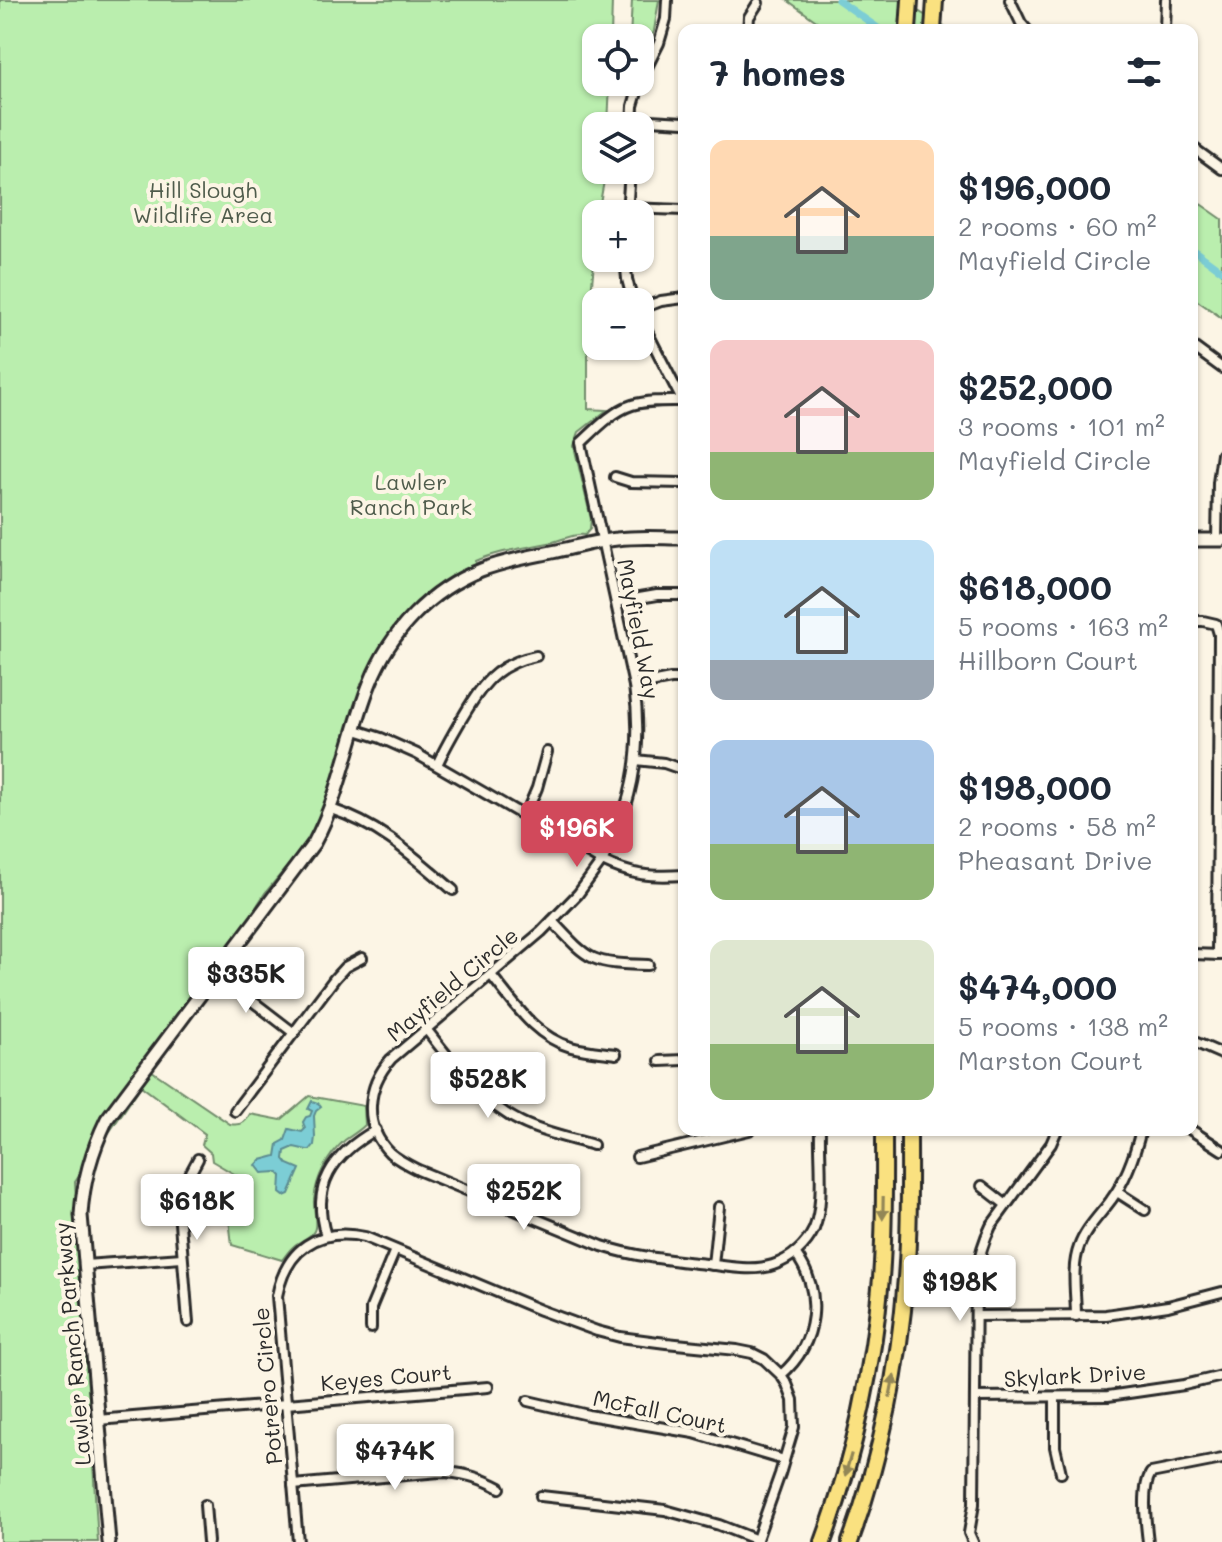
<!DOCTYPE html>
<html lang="en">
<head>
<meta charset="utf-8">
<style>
  :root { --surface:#fff; --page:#f2f2f3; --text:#1f2937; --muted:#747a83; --accent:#d1495b }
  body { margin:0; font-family:Mali,sans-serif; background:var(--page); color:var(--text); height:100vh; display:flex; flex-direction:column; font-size:30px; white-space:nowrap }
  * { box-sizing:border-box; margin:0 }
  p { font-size:26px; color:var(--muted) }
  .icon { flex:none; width:44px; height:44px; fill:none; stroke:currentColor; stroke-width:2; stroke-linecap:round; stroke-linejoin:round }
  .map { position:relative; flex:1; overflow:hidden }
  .sheet { position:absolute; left:678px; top:24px; width:520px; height:1112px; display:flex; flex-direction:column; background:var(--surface); border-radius:16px; box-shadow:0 2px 6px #0004 }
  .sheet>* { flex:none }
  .tools { position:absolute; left:582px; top:24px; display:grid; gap:16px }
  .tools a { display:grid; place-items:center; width:72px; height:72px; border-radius:16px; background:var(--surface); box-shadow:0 2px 6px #0004; font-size:40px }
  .price { position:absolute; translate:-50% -68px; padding:0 18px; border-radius:8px; background:#fff; color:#222; font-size:26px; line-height:52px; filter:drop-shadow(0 2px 4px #0008) }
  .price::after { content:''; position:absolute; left:50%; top:48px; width:24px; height:18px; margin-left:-12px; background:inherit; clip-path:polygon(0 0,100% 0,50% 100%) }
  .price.on { background:var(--accent); color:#fff }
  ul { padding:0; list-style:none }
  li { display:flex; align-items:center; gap:24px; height:200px; padding:0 32px }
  li span { display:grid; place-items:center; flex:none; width:224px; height:160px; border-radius:16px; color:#555 }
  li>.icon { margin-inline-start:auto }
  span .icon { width:96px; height:96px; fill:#fffc; stroke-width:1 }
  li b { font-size:34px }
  h2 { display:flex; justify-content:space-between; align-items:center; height:96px; padding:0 32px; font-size:34px }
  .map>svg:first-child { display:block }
</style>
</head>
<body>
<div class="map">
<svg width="1222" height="1542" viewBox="0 0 1222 1542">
  <rect width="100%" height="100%" fill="#fcf5e5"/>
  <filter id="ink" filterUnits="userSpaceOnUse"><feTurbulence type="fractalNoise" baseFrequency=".0125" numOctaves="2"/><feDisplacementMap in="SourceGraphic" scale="16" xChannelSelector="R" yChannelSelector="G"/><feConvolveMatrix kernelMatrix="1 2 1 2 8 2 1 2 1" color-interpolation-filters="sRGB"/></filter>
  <g filter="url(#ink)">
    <g fill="#baeeae" stroke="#728c6c" stroke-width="2">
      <path d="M0 0H612L611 38H596V82H610L608 126H596V170H606L598 214H596V241L588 327V409L607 410 579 432 574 446 591 519 590 529 585 535C575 533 564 539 553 542 527 548 501 550 476 561L475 576 440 588 396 643 347 732 325 821 265 893 188 1015 146 1077 152 1071 230 1124C239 1126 246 1123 250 1114L281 1120 309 1096 364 1106 365 1125C359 1131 352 1135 345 1140 328 1155 316 1177 314 1200 313 1208 318 1223 314 1231 311 1237 300 1241 294 1246 289 1250 286 1255 282 1260L232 1245 229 1219 246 1181 212 1161 211 1153 202 1145 205 1134 141 1086 75 1182 98 1542H0Z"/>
      <path d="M632 0H659L654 31 640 66V38H630Z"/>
      <path d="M787 0H900L949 30H829Z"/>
      <path d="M1192 198 1222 219V318L1192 297Z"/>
    </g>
    <path fill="#7ccdd5" stroke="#5c8c91" stroke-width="2" d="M312 1101 318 1103 321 1107 316 1111 314 1116 315 1137 314 1145 310 1150H307L294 1147 285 1151 284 1159 288 1164 300 1169 289 1194 284 1196 280 1193 281 1176 277 1172 262 1173 256 1165 261 1160 276 1156 278 1144 285 1140 289 1129 302 1132 305 1129 303 1122 306 1117 310 1116 312 1111 308 1109Z"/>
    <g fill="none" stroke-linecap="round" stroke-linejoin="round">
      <g stroke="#7ccdd5" stroke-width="7">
        <path d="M838 0 881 30"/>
        <path d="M1192 249 1222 271"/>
      </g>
      <defs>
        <g id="street">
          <path d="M1010 0 1021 23 1027 30"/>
          <path d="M748 30 749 17 758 3"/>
          <path d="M1165 30 1166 0"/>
          <path d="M640 81 659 43 666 19 667 0"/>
          <path d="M633 119 684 122"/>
          <path d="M632 126 633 106 640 82"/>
          <path d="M1192 147 1222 169"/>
          <path d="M627 208 684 210"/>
          <path d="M627 214 630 170"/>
          <path d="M625 258 627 279 633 302"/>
          <path d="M640 309 661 301 684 298"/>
          <path d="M640 318 684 404"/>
          <path d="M1192 346 1222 368"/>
          <path d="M615 477 631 482 684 483"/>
          <path d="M1217 540 1218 483 1222 454"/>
          <path d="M616 602 657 595H684"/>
          <path d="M1192 621H1203L1216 624 1219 634 1217 955"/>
          <path d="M634 686 671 679H684"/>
          <path d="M356 730 381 738 417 754 602 861C633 807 643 747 634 686L581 443C596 429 613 411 632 405 649 400 667 401 684 401"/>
          <path d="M636 760 664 763 684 770"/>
          <path d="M437 765C444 749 453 734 461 720 481 686 495 664 536 656"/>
          <path d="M331 809C382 826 413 856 453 890"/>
          <path d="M525 816 537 788 547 752"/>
          <path d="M684 875C650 877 633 876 602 861L578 894 541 932 391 1059C367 1086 362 1125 390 1153 398 1160 408 1165 418 1170L602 1246C636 1257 670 1260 706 1264 727 1266 752 1272 773 1265 791 1259 806 1246 814 1229 825 1201 819 1160 820 1130"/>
          <path d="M552 921C591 963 591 963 648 965"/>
          <path d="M1192 954 1221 955"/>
          <path d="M216 973 294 1033"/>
          <path d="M491 975C514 1003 534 1036 571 1047 586 1051 601 1052 616 1054"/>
          <path d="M426 1029C453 1063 481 1103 521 1122 543 1133 569 1138 593 1145"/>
          <path d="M1192 1041 1222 1054"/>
          <path d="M660 1061 684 1060"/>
          <path d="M235 1111 335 978 345 967 362 958"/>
          <path d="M1191 1130 1222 1150"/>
          <path d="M637 1157 749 1130"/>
          <path d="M982 1186 1005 1204"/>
          <path d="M1117 1192 1145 1210"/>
          <path d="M326 1236C310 1186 333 1154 376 1130"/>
          <path d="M85 1265 182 1258"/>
          <path d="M713 1265 719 1207"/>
          <path d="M976 1316 1106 1315 1168 1306 1222 1292"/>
          <path d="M1076 1316C1076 1294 1071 1268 1079 1247 1085 1229 1101 1214 1111 1200 1126 1180 1135 1154 1141 1130"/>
          <path d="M188 1322 179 1211 183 1187 198 1159"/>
          <path d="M371 1328V1308L395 1250"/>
          <path d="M781 1375C818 1343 824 1292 795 1253"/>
          <path d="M976 1397 1108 1396 1184 1385 1222 1376"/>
          <path d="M1055 1398V1447L1061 1473"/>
          <path d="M528 1401 588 1415 694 1433 784 1460"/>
          <path d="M98 1420 488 1387"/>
          <path d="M293 1485 439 1472C461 1472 480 1477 500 1488"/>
          <path d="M541 1496 665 1510 719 1525 757 1540"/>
          <path d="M205 1505 208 1542"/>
          <path d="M298 1542 277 1296C286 1249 318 1227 365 1237L540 1310 597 1331 620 1337 666 1343 737 1350 752 1353 764 1359 781 1375 787 1384 793 1400 794 1427 780 1474 756 1542"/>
          <path d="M973 1542 969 1533 974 1504 976 1275C979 1257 983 1242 991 1226L1051 1144 1057 1130"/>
          <path d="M1148 1542C1146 1524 1141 1488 1151 1473L1222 1459"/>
        </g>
        <g id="secondary">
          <path d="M1192 540H1222"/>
          <path d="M109 1542 81 1215C83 1181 92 1150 107 1119L314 843C341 793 349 736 370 683 390 632 430 590 481 570 504 561 528 557 552 552 573 548 595 541 617 539 639 536 662 538 684 538"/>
        </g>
        <g id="highway">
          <path d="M908 30 910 0"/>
          <path d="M933 30 935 0"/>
          <path d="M823 1542C854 1457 873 1369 881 1278 885 1229 884 1179 884 1130"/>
          <path d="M850 1542C881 1457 899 1368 906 1278 910 1229 909 1179 909 1130"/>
        </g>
      </defs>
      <use href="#street" stroke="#2b2b2b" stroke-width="14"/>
      <use href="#secondary" stroke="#2b2b2b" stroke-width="17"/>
      <use href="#highway" stroke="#2b2b2b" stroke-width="20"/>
      <use href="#street" stroke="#fcf5e5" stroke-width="8"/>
      <use href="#secondary" stroke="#fcf5e5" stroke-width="11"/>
      <use href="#highway" stroke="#fae180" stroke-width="14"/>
    </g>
    <defs><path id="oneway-solid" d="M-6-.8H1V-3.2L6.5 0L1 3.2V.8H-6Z" transform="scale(2)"/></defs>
    <g fill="#928656">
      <use href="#oneway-solid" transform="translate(883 1208) rotate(91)"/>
      <use href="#oneway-solid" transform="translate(892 1386) rotate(-79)"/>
      <use href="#oneway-solid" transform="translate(848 1465) rotate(106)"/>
    </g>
  </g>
  <g text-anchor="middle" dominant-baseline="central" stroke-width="8" stroke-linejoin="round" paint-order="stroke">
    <g font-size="22" fill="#4f5c4c" stroke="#fcf5e5">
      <text x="203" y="189">Hill Slough<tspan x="203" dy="25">Wildlife Area</tspan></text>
      <text x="411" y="481">Lawler<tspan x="411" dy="25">Ranch Park</tspan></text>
    </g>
    <g font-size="22" fill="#2b2b2b" stroke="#fcf5e5">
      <text transform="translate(639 629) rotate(79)">Mayfield Way</text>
      <text transform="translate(452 984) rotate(-40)">Mayfield Circle</text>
      <text transform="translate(72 1344) rotate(-95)">Lawler Ranch Parkway</text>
      <text transform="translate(1075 1375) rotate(-3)">Skylark Drive</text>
      <text transform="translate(386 1377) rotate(-5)">Keyes Court</text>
      <text transform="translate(267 1386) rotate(-95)">Potrero Circle</text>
      <text transform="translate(660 1411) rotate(12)">McFall Court</text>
    </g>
  </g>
</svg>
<div class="tools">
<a><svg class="icon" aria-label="locate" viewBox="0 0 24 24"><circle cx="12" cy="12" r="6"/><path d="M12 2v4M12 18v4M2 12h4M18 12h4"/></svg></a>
<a><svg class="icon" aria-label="layers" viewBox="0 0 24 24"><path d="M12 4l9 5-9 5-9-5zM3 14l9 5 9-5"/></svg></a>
<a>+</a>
<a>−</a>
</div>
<b class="price on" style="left:577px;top:869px">$196K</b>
<b class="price" style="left:246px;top:1015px">$335K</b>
<b class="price" style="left:488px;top:1120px">$528K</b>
<b class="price" style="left:524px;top:1232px">$252K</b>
<b class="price" style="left:197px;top:1242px">$618K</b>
<b class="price" style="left:960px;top:1323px">$198K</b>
<b class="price" style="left:395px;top:1492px">$474K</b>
<section class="sheet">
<h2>7 homes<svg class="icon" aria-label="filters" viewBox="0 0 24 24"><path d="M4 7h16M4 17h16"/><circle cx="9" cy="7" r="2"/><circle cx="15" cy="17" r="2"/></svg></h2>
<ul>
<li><span style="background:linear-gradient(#ffd9b3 60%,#7fa58c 0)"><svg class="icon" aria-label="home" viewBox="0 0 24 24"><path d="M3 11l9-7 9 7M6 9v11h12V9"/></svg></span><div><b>$196,000</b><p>2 rooms · 60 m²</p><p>Mayfield Circle</p></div></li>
<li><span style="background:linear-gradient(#f6c9c9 70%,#8fb573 0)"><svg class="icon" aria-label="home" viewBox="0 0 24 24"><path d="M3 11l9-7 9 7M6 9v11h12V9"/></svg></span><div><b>$252,000</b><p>3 rooms · 101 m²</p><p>Mayfield Circle</p></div></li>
<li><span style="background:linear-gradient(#bfe0f5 75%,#9aa5b1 0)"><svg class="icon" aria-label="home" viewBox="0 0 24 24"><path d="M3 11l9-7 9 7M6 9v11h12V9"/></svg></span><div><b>$618,000</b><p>5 rooms · 163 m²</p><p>Hillborn Court</p></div></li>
<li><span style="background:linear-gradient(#a9c7e8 65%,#8fb573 0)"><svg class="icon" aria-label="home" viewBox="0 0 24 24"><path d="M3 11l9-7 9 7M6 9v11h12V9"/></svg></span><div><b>$198,000</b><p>2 rooms · 58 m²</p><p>Pheasant Drive</p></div></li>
<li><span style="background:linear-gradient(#dfe7d0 65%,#8fb573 0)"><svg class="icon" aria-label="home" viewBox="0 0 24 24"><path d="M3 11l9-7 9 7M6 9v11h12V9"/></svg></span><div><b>$474,000</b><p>5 rooms · 138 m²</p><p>Marston Court</p></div></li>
</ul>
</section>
</div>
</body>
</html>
